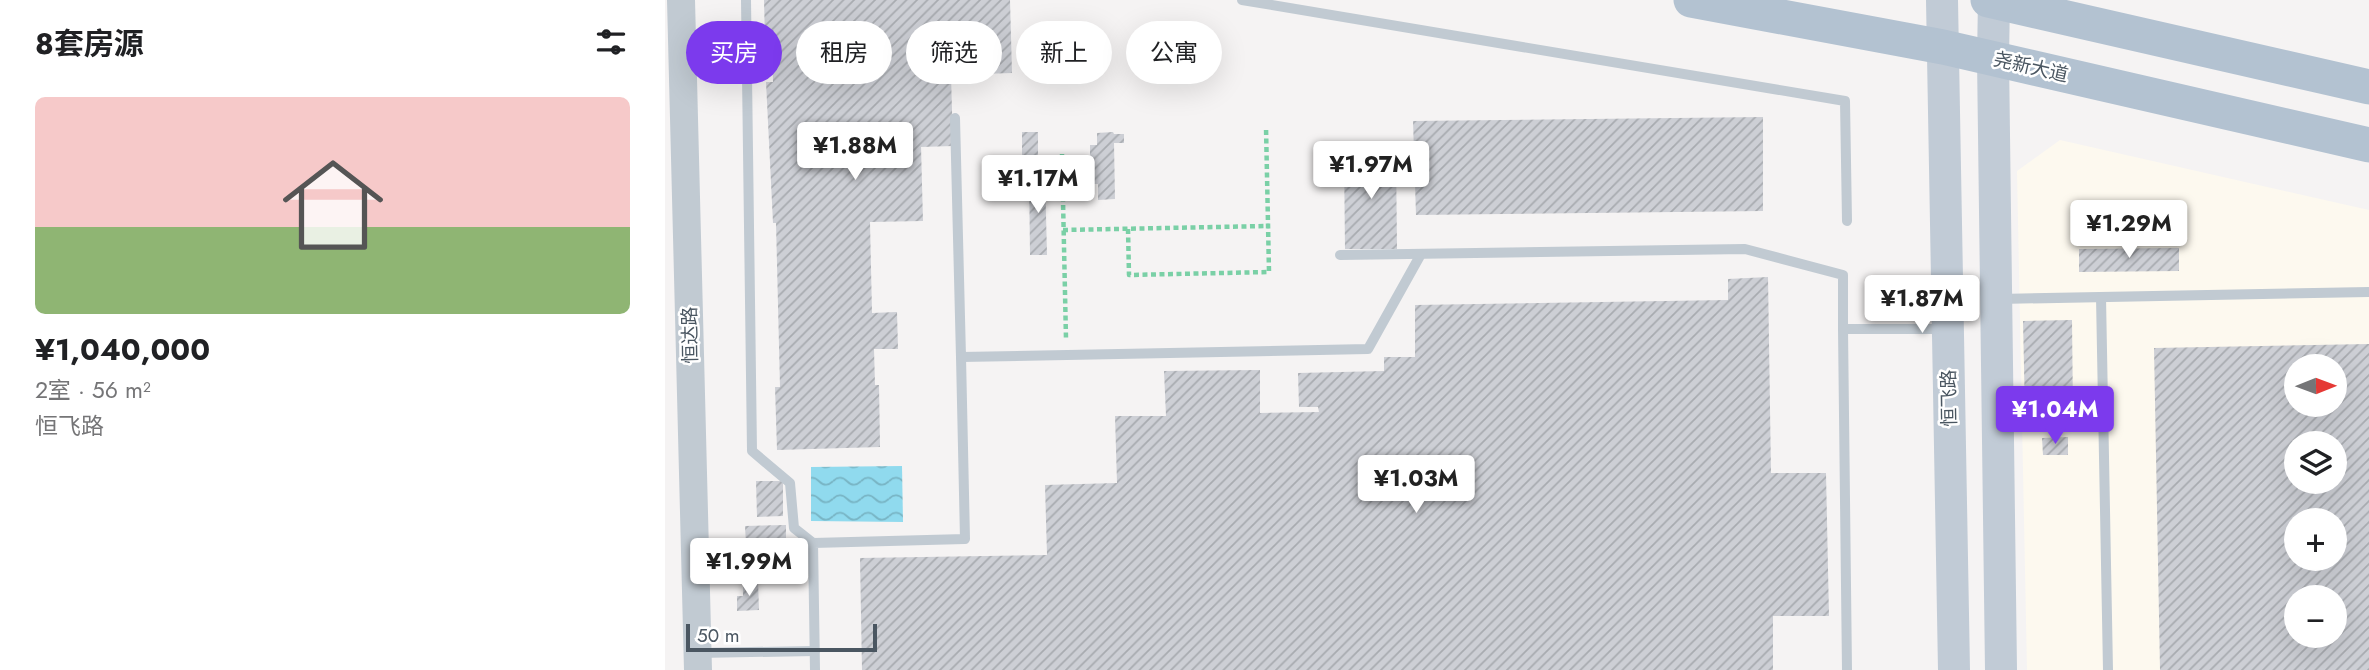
<!DOCTYPE html>
<html lang="zh">
<head>
<meta charset="utf-8">
<style>
  :root { --surface:#fff; --page:#f6f6f6; --text:#202124; --muted:#757577; --line:#e0e0e0; --accent:#7c3aed }
  body { margin:0; font-family:Jost,"Noto Sans SC",sans-serif; background:var(--page); color:var(--text); height:100vh; display:flex; flex-direction:column; font-size:26px; white-space:nowrap }
  * { box-sizing:border-box; margin:0 }
  p { font-size:23px; color:var(--muted) }
  .icon { flex:none; width:38px; height:38px; fill:none; stroke:currentColor; stroke-width:2; stroke-linecap:round; stroke-linejoin:round }
  .map { position:relative; flex:1; overflow:hidden }
  .sheet { display:flex; flex-direction:column; background:var(--surface); width:665px }
  .sheet>* { flex:none }
  .hud { position:absolute; left:21px; top:21px; width:665px; height:63px; display:flex; gap:14px }
  .needle { width:46px; rotate:89deg }
  .buttons { position:absolute; left:1619px; top:354px; display:grid; gap:14px }
  .buttons a { display:grid; place-items:center; width:63px; height:63px; border-radius:50%; background:var(--surface); box-shadow:0 7px 28px #0002; font-size:35px }
  .scale { position:absolute; left:21px; bottom:18px; width:191px; box-sizing:border-box; padding-left:7px; border:4px solid #4a5661; border-top:0; font-size:19px; line-height:24px; white-space:nowrap; color:#4a5661; -webkit-text-stroke:5px #fff; paint-order:stroke }
  .price { position:absolute; translate:-50% -60px; padding:0 16px; border-radius:7px; background:#fff; color:#222; font-size:23px; line-height:46px; filter:drop-shadow(0 2px 4px #0008) }
  .price::after { content:''; position:absolute; left:50%; top:42px; width:21px; height:16px; margin-left:-10px; background:inherit; clip-path:polygon(0 0,100% 0,50% 100%) }
  .price.current { background:var(--accent); color:#fff }
  ul { padding:0; list-style:none }
  li { display:grid; align-content:center; gap:14px; height:371px; padding:0 35px }
  li+li { border-top:2px solid var(--line) }
  li span { display:grid; place-items:center; height:217px; border-radius:10px; color:#555 }
  li>.icon { margin-inline-start:auto }
  span .icon { width:126px; height:126px; fill:#fffc; stroke-width:1 }
  li b { font-size:30px }
  h2 { display:flex; justify-content:space-between; align-items:center; height:84px; padding:0 35px; font-size:30px }
  .pill { padding:0 24px; border-radius:32px; background:var(--surface); box-shadow:0 7px 28px #0002; font-size:24px; line-height:63px }
  .pill.current { background:var(--accent); color:#fff }
  main { display:flex; flex:1; min-height:0 }
  .map>svg:first-child { display:block }
</style>
</head>
<body>
<main>
<section class="sheet">
<h2>8套房源<svg class="icon" aria-label="filters" viewBox="0 0 24 24"><path d="M4 7h16M4 17h16"/><circle cx="9" cy="7" r="2"/><circle cx="15" cy="17" r="2"/></svg></h2>
<ul>
<li><span style="background:linear-gradient(#f6c9c9 60%,#8fb573 0)"><svg class="icon" aria-label="home" viewBox="0 0 24 24"><path d="M3 11l9-7 9 7M6 9v11h12V9"/></svg></span><div><b>¥1,040,000</b><p>2室 · 56 m²</p><p>恒飞路</p></div></li>
</ul>
</section>
<div class="map">
<svg width="1704" height="670" viewBox="0 0 1704 670">
  <defs>
    <pattern id="water-waves" width="16" height="10" patternUnits="userSpaceOnUse" patternTransform="scale(1.75)"><rect width="16" height="10" fill="#90daee"/><path d="M0 5q4-4 8 0t8 0" fill="none" stroke="#78b4c4"/></pattern>
    <pattern id="building-hatch" width="6" height="6" patternUnits="userSpaceOnUse" patternTransform="scale(1.75)"><rect width="6" height="6" fill="#cdcfd5"/><path d="M-1 1l2-2M0 6l6-6M5 7l2-2" fill="none" stroke="#a8abb0"/></pattern>
  </defs>
  <rect width="100%" height="100%" fill="#f5f3f3"/>
  <path fill="#fdf9ef" fill-rule="evenodd" d="M1395 140 1704 210V670H1362L1352 171ZM1631 366H1670V404H1631ZM1631 443H1670V481H1631ZM1631 520H1670V558H1631ZM1631 597H1670V635H1631Z"/>
  <path fill="url(#water-waves)" d="M237 466 238 522 146 521V467Z"/>
  <g fill="url(#building-hatch)" fill-rule="evenodd">
    <path d="M99 0H345L347 73 286 75 288 146 256 147 258 221 205 222 207 313 232 312 233 349H209L210 385H214L215 447 112 450 110 387H115L111 223H108L101 82H108L107 40H100Z"/>
    <path d="M1098 117V211L751 215 748 121Z"/>
    <path d="M357 132H373V155L357 156Z"/>
    <path d="M448 132 449 134H459V143H449L450 199 433 200V184H425V145H432V133Z"/>
    <path d="M731 153 732 249H680L679 154Z"/>
    <path d="M364 174H380L382 255H365Z"/>
    <path d="M1514 248V271L1414 272V249Z"/>
    <path d="M1103 277 1106 473H1161L1164 616H1108V670H197L195 558 382 555 380 485 452 483 450 416H501L499 371 595 370V413L654 412 653 407H634L633 373 719 371V357H750V305L1063 300V279Z"/>
    <path d="M1407 320 1408 413H1360L1358 321Z"/>
    <path d="M1704 344V670H1495L1489 348ZM1631 366H1670V404H1631ZM1631 443H1670V481H1631ZM1631 520H1670V558H1631ZM1631 597H1670V635H1631Z"/>
    <path d="M1403 437V455H1378L1377 438Z"/>
    <path d="M91 481H118V516L92 517Z"/>
    <path d="M121 525V562L82 564 80 526Z"/>
    <path d="M83 580H93L94 610 72 611V596H78V587H83Z"/>
  </g>
  <g fill="none" stroke-linecap="round" stroke-linejoin="round">
    <g stroke="#7ad0a6" stroke-width="4.5" stroke-dasharray="5 3.5" stroke-linecap="butt">
      <path d="M397 154 401 339"/>
      <path d="M463 229 464 275 604 272 601 127"/>
      <path d="M398 230 604 226"/>
    </g>
    <g stroke="#c1cad2" stroke-width="10">
      <path d="M81 0 87 451 125 483 129 528 148 543"/>
      <path d="M577 0 1180 101 1182 221"/>
      <path d="M290 118 296 357 703 349 756 254"/>
      <path d="M675 255 1080 249 1178 275V329H1280"/>
      <path d="M1436 297 1443 670"/>
      <path d="M1334 299 1704 292"/>
      <path d="M1178 329 1182 670"/>
      <path d="M33 653 150 651"/>
      <path d="M150 670 148 543 300 539 296 357"/>
    </g>
    <path stroke="#c1cad2" stroke-width="28" d="M16 0 33 670"/>
    <g stroke="#c1cbd6" stroke-width="32">
      <path d="M1277 0 1289 670"/>
      <path d="M1329 0 1328 58 1336 670"/>
    </g>
    <g stroke="#b3c2d1" stroke-width="35">
      <path d="M1026 0 1278 47 1704 145"/>
      <path d="M1323 0 1704 87"/>
    </g>
  </g>
  <g text-anchor="middle" dominant-baseline="central" stroke-width="5" stroke-linejoin="round" paint-order="stroke">
    <g font-size="19" fill="#4a5661" stroke="#fff">
      <text transform="translate(1366 67) rotate(13)">尧新大道</text>
      <text transform="translate(25 335) rotate(-91)">恒达路</text>
      <text transform="translate(1284 398) rotate(-91)">恒飞路</text>
    </g>
  </g>
</svg>
<div class="buttons">
<a><svg class="needle" viewBox="-14 -14 28 28"><path d="M0-13l5 13h-10z" fill="#e53935"/><path d="M0 13l5-13h-10z" fill="#757577"/></svg></a>
<a><svg class="icon" aria-label="layers" viewBox="0 0 24 24"><path d="M12 4l9 5-9 5-9-5zM3 14l9 5 9-5"/></svg></a>
<a>+</a>
<a>−</a>
</div>
<div class="scale">50 m</div>
<b class="price" style="left:190px;top:182px">¥1.88M</b>
<b class="price" style="left:706px;top:201px">¥1.97M</b>
<b class="price" style="left:373px;top:215px">¥1.17M</b>
<b class="price" style="left:1464px;top:260px">¥1.29M</b>
<b class="price" style="left:1257px;top:335px">¥1.87M</b>
<b class="price current" style="left:1390px;top:446px">¥1.04M</b>
<b class="price" style="left:751px;top:515px">¥1.03M</b>
<b class="price" style="left:84px;top:598px">¥1.99M</b>
<div class="hud">
<a class="pill current">买房</a>
<a class="pill">租房</a>
<a class="pill">筛选</a>
<a class="pill">新上</a>
<a class="pill">公寓</a>
</div>
</div>
</main>
</body>
</html>
